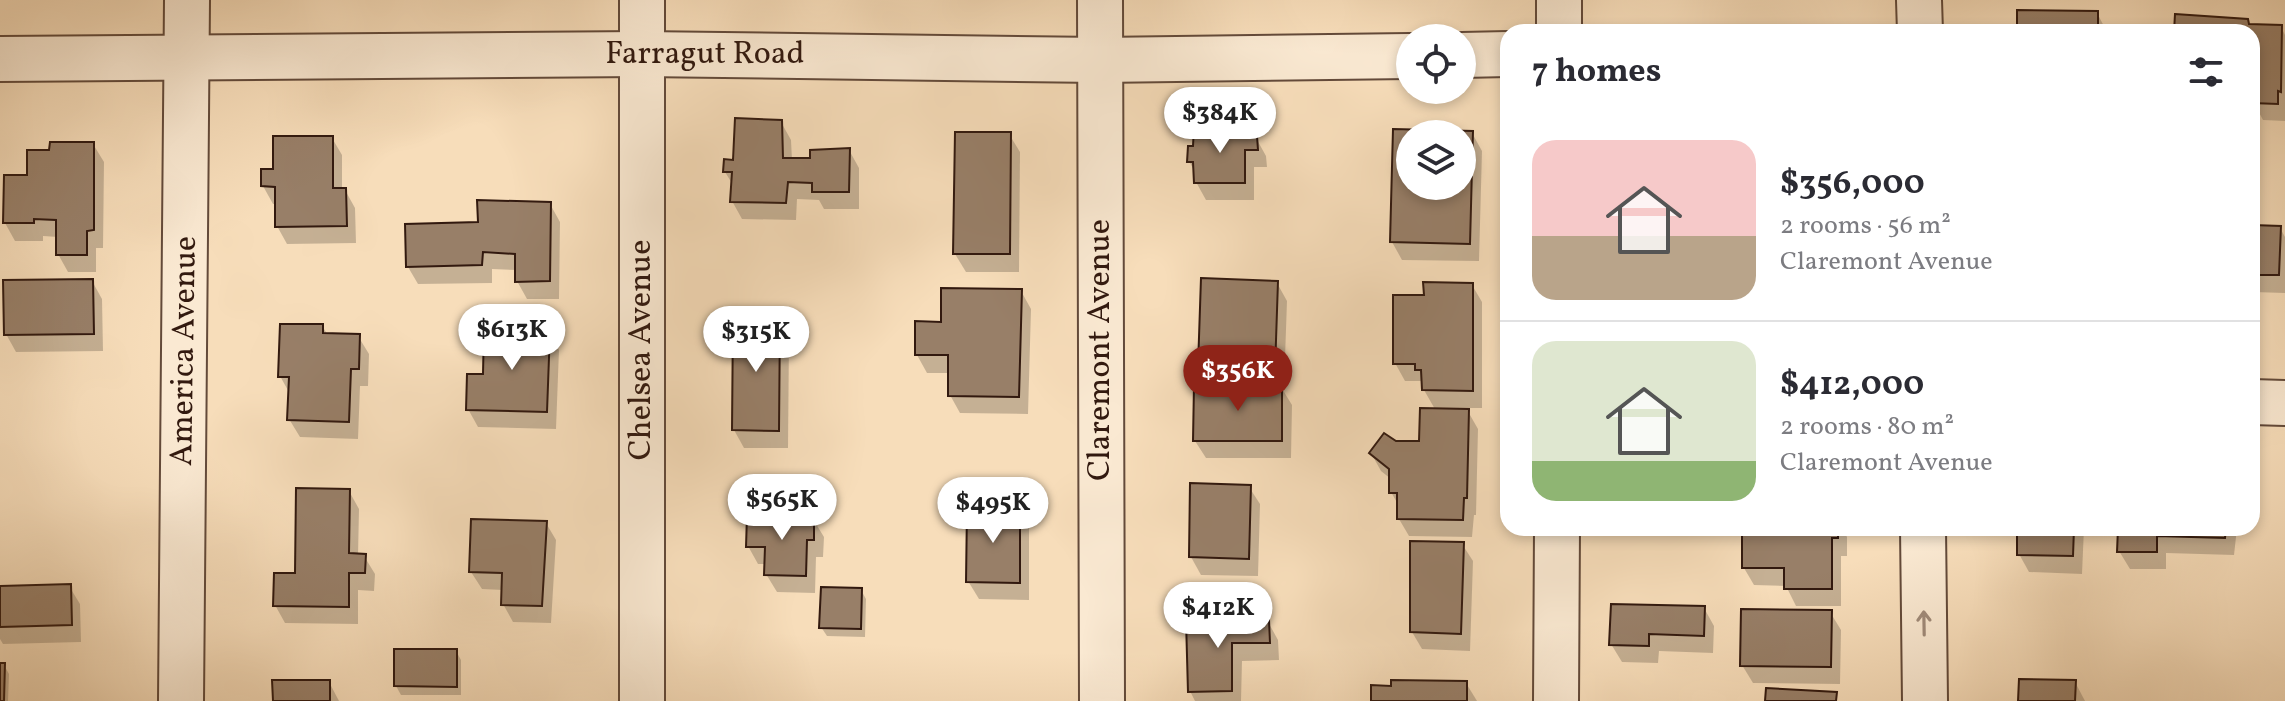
<!DOCTYPE html>
<html lang="en">
<head>
<meta charset="utf-8">
<style>
  :root { --surface:#fff; --page:#f2f2f3; --text:#2b2b33; --muted:#7c7c81; --line:#e1e1e2; --accent:#8f2418 }
  body { margin:0; font-family:Vollkorn,serif; background:var(--page); color:var(--text); height:100vh; display:flex; flex-direction:column; font-size:30px; white-space:nowrap }
  * { box-sizing:border-box; margin:0 }
  p { font-size:26px; color:var(--muted) }
  .icon { flex:none; width:44px; height:44px; fill:none; stroke:currentColor; stroke-width:2; stroke-linecap:round; stroke-linejoin:round }
  .map { position:relative; flex:1; overflow:hidden }
  .details { position:absolute; left:1500px; top:24px; width:760px; height:512px; display:flex; flex-direction:column; background:var(--surface); border-radius:24px; box-shadow:0 4px 12px #0003 }
  .details>* { flex:none }
  .fabs { position:absolute; left:1396px; top:24px; display:grid; gap:16px }
  .fabs a { display:grid; place-items:center; width:80px; height:80px; border-radius:50%; background:var(--surface); box-shadow:0 4px 12px #0003; font-size:40px }
  .price { position:absolute; translate:-50% -68px; padding:0 18px; border-radius:28px; background:#fff; color:#222; font-size:26px; line-height:52px; filter:drop-shadow(0 2px 4px #0008) }
  .price::after { content:''; position:absolute; left:50%; top:48px; width:24px; height:18px; margin-left:-12px; background:inherit; clip-path:polygon(0 0,100% 0,50% 100%) }
  .price.selected { background:var(--accent); color:#fff }
  ul { padding:0; list-style:none }
  li { display:flex; align-items:center; gap:24px; height:200px; padding:0 32px }
  li+li { border-top:2px solid var(--line) }
  li span { display:grid; place-items:center; flex:none; width:224px; height:160px; border-radius:24px; color:#555 }
  li>.icon { margin-inline-start:auto }
  span .icon { width:96px; height:96px; fill:#fffc; stroke-width:1 }
  li b { font-size:34px }
  h2 { display:flex; justify-content:space-between; align-items:center; height:96px; padding:0 32px; font-size:34px }
  .map>svg:first-child { display:block }
</style>
</head>
<body>
<div class="map">
<svg width="2285" height="701" viewBox="0 0 2285 701">
  <rect width="100%" height="100%" fill="#f7ddba"/>
  <filter id="stains"><feTurbulence type="fractalNoise" baseFrequency=".0025" numOctaves="4"/><feColorMatrix values="0 0 0 0 .2 0 0 0 0 .09 0 0 0 0 .02 0 0 0 .5 -.17"/></filter>
  <radialGradient id="worn" r=".72"><stop offset=".6" stop-color="#630" stop-opacity="0"/><stop offset="1" stop-color="#630" stop-opacity=".3"/></radialGradient>
  <g fill="#0003" fill-rule="evenodd">
    <path d="M2097 13 2107 32H2019Z"/>
    <path d="M2249 26 2281 27 2285 35V121L2263 120 2255 105H2252V32H2176Z"/>
    <path d="M781 122 791 140 792 160H812L849 150 859 168V209H824L819 200 797 199 796 220 742 219 732 201 733 185 725 172Z"/>
    <path d="M1394 131 1472 133 1482 151 1479 261 1402 260 1392 242ZM1410 134H1462V186H1410Z"/>
    <path d="M1241 132 1244 137 1256 138 1266 156 1267 167H1254V200H1206L1196 182 1195 172 1189 161Z"/>
    <path d="M1009 134 1020 152 1019 272H966L955 254Z"/>
    <path d="M332 138 342 155V190H345L355 208 356 243 287 244 277 226V204H273L263 186 275 171Z"/>
    <path d="M93 144 104 162 103 248H96V272H68L58 254V237L43 236V241H15L5 223 29 177 51 152Z"/>
    <path d="M550 204 560 222 559 299H527L517 281V270L492 269V283L418 284 408 267 480 224Z"/>
    <path d="M2252 227 2280 228 2285 237V293L2253 292 2252 298Z"/>
    <path d="M92 281 102 299 103 351 16 352 6 334Z"/>
    <path d="M1277 283 1287 301 1284 387H1281L1292 405 1291 458H1206L1195 441 1212 387 1200 367Z"/>
    <path d="M1472 285 1482 302V408H1466L1478 429 1476 515H1474L1472 537 1409 536 1399 519V506L1391 492V479L1381 471 1371 453 1396 443H1421L1436 411 1424 390 1423 381H1405L1395 363 1426 297Z"/>
    <path d="M1021 291 1031 309 1028 414 960 413 950 395V373H927L917 355 943 324Z"/>
    <path d="M779 319 789 337 788 448H744L734 430Z"/>
    <path d="M322 326 328 335 358 336 369 354 368 386H360L358 439 300 437 289 419 290 394 280 376Z"/>
    <path d="M549 332 559 350 556 429 478 427 468 409 485 376Z"/>
    <path d="M1249 487 1260 504 1258 576 1201 575 1191 557Z"/>
    <path d="M349 491 359 509 358 556H364L375 574 374 591 358 590V624L285 623 275 605Z"/>
    <path d="M1019 510 1029 528V600L979 599 968 581Z"/>
    <path d="M813 519 824 537 823 557H816L815 593 777 592 766 574 767 564H758L748 546Z"/>
    <path d="M546 523 556 540 551 623 513 622 503 604V590L482 589 471 572Z"/>
    <path d="M1744 528H1842L1847 537V556H1841V606H1796L1786 586 1754 585 1744 568Z"/>
    <path d="M2019 528H2084L2082 574 2029 572 2019 554Z"/>
    <path d="M2120 528H2237L2234 555 2166 553V569H2130L2119 551Z"/>
    <path d="M1462 544 1473 561 1470 651 1422 649 1412 632Z"/>
    <path d="M69 586 80 604 81 642 3 644 0 639V588Z"/>
    <path d="M861 590 866 599 865 637 827 636 821 627Z"/>
    <path d="M1704 608 1714 626 1713 653 1659 651 1658 663 1622 662 1611 644Z"/>
    <path d="M1830 612 1841 630 1840 684 1753 683 1742 665Z"/>
    <path d="M1188 622H1268L1278 640 1279 660 1242 661 1241 701H1195L1190 691Z"/>
    <path d="M456 651 461 660V695H401L396 686Z"/>
    <path d="M0 665H4L9 674 8 701H0Z"/>
    <path d="M329 682 339 701H275Z"/>
    <path d="M2075 682 2085 701H2020Z"/>
    <path d="M1466 683 1477 701H1373Z"/>
  </g>
  <g fill="#987f68" stroke="#32190f" stroke-width="2" fill-rule="evenodd">
    <path d="M2017 10 2098 11V32H2017Z"/>
    <path d="M2175 14 2248 19 2249 24 2282 25 2281 92 2278 91V104L2252 103V32H2174Z"/>
    <path d="M735 118 782 120 783 158H810V150L850 148 849 192H812V183L788 182 786 203 730 202 732 172H723L724 159 733 160Z"/>
    <path d="M1194 127 1242 130V135L1257 136 1258 150H1245V183H1194L1193 162H1187L1188 146H1193Z"/>
    <path d="M1393 129 1473 131 1470 244 1390 242ZM1410 134H1462V186H1410Z"/>
    <path d="M955 132H1011L1010 254H953Z"/>
    <path d="M273 136H333V188H346L347 226 275 227V187L261 186V169H273Z"/>
    <path d="M50 142H94V230L87 231V255H56V220L34 219V223H3L4 175H27V150H49Z"/>
    <path d="M477 200 551 202 550 281 515 282V254L483 252 482 265 406 267 405 224 478 222Z"/>
    <path d="M2252 225 2281 226 2279 275H2252Z"/>
    <path d="M1201 278 1278 281 1275 370 1198 367Z"/>
    <path d="M93 279 94 334 4 335 3 280Z"/>
    <path d="M1423 282 1473 283V391L1422 390 1421 370H1415V364H1393V295H1424Z"/>
    <path d="M941 288 1022 289 1019 397 948 396V355H915V321L941 322Z"/>
    <path d="M733 317H780L779 431 732 430Z"/>
    <path d="M280 324H323V333L360 334 359 369H351L349 422 287 420 289 377H278Z"/>
    <path d="M484 328 550 330 547 412 466 410 467 374H483Z"/>
    <path d="M1194 385H1282V441H1193Z"/>
    <path d="M1420 408 1469 409 1467 498H1464L1463 520 1397 519V493H1389V469L1369 453 1384 433 1396 441H1419Z"/>
    <path d="M1190 483 1251 485 1249 559 1189 557Z"/>
    <path d="M296 488 350 489 349 553 366 554 365 573H349V607L273 606 274 573H295Z"/>
    <path d="M967 508H1020V583L966 582Z"/>
    <path d="M747 515 814 517V540H807L806 576 764 575 765 547H746Z"/>
    <path d="M471 519 547 521 542 606 501 605 502 573 469 572Z"/>
    <path d="M1742 528H1838V538H1832V589H1784V568H1742Z"/>
    <path d="M2017 528H2074L2073 556 2017 555Z"/>
    <path d="M2118 528H2226L2225 538 2157 536V552H2117Z"/>
    <path d="M1410 541 1464 542 1461 634 1410 632Z"/>
    <path d="M71 584 72 625 0 627V586Z"/>
    <path d="M821 587 862 588 861 629 819 628Z"/>
    <path d="M1611 604 1705 606 1704 636 1649 634V646L1609 645Z"/>
    <path d="M1741 609 1832 610 1831 667 1740 666Z"/>
    <path d="M1186 620H1269L1270 643H1232V691L1188 692Z"/>
    <path d="M394 649H457V687L394 686Z"/>
    <path d="M0 663H5L4 701H0Z"/>
    <path d="M2019 679 2076 680 2075 701H2018Z"/>
    <path d="M272 680H330V701H273Z"/>
    <path d="M1391 680 1467 681V701H1371V685L1391 686Z"/>
    <path d="M1766 688 1837 692 1836 701H1765Z"/>
  </g>
  <g fill="none" stroke-linecap="round" stroke-linejoin="round">
    <defs>
      <g id="minor">
        <path d="M1100 0 1102 701"/>
        <path d="M1559 0V32"/>
        <path d="M1919 0 1920 32"/>
        <path d="M1462 55 1508 54"/>
        <path d="M0 59 642 54 1100 60 1410 56"/>
        <path d="M2252 402 2285 403"/>
        <path d="M1923 528 1925 701"/>
        <path d="M181 701 187 0"/>
        <path d="M642 701V0"/>
        <path d="M1556 701 1557 528"/>
      </g>
    </defs>
    <use href="#minor" stroke="#634a3a" stroke-width="48"/>
    <use href="#minor" stroke="#fae9d2" stroke-width="44"/>
  </g>
  <defs><path id="oneway-shaft" d="M-6 0H5M1.5-3L5.5 0L1.5 3" fill="none" stroke-width="1.6" stroke-linecap="round" stroke-linejoin="round" transform="scale(2)"/></defs>
  <use stroke="#a08b7a" href="#oneway-shaft" transform="translate(1924 623) rotate(-91)"/>
  <g text-anchor="middle" dominant-baseline="central" stroke-width="6" stroke-linejoin="round" paint-order="stroke">
    <g font-size="32" fill="#32190f" stroke="#fae9d2">
      <text x="705" y="55">Farragut Road</text>
      <text transform="translate(642 350) rotate(-90)">Chelsea Avenue</text>
      <text transform="translate(1101 350) rotate(-90)">Claremont Avenue</text>
      <text transform="translate(185 351) rotate(-89)">America Avenue</text>
    </g>
  </g>
  <rect width="100%" height="100%" filter="url(#stains)"/>
  <rect width="100%" height="100%" fill="url(#worn)"/>
</svg>
<div class="fabs">
<a><svg class="icon" aria-label="locate" viewBox="0 0 24 24"><circle cx="12" cy="12" r="6"/><path d="M12 2v4M12 18v4M2 12h4M18 12h4"/></svg></a>
<a><svg class="icon" aria-label="layers" viewBox="0 0 24 24"><path d="M12 4l9 5-9 5-9-5zM3 14l9 5 9-5"/></svg></a>
</div>
<b class="price" style="left:1220px;top:155px">$384K</b>
<b class="price" style="left:512px;top:372px">$613K</b>
<b class="price" style="left:756px;top:374px">$315K</b>
<b class="price selected" style="left:1238px;top:413px">$356K</b>
<b class="price" style="left:782px;top:542px">$565K</b>
<b class="price" style="left:993px;top:545px">$495K</b>
<b class="price" style="left:1218px;top:650px">$412K</b>
<section class="details">
<h2>7 homes<svg class="icon" aria-label="filters" viewBox="0 0 24 24"><path d="M4 7h16M4 17h16"/><circle cx="9" cy="7" r="2"/><circle cx="15" cy="17" r="2"/></svg></h2>
<ul>
<li><span style="background:linear-gradient(#f6c9c9 60%,#b9a48a 0)"><svg class="icon" aria-label="home" viewBox="0 0 24 24"><path d="M3 11l9-7 9 7M6 9v11h12V9"/></svg></span><div><b>$356,000</b><p>2 rooms · 56 m²</p><p>Claremont Avenue</p></div></li>
<li><span style="background:linear-gradient(#dfe7d0 75%,#8fb573 0)"><svg class="icon" aria-label="home" viewBox="0 0 24 24"><path d="M3 11l9-7 9 7M6 9v11h12V9"/></svg></span><div><b>$412,000</b><p>2 rooms · 80 m²</p><p>Claremont Avenue</p></div></li>
</ul>
</section>
</div>
</body>
</html>
